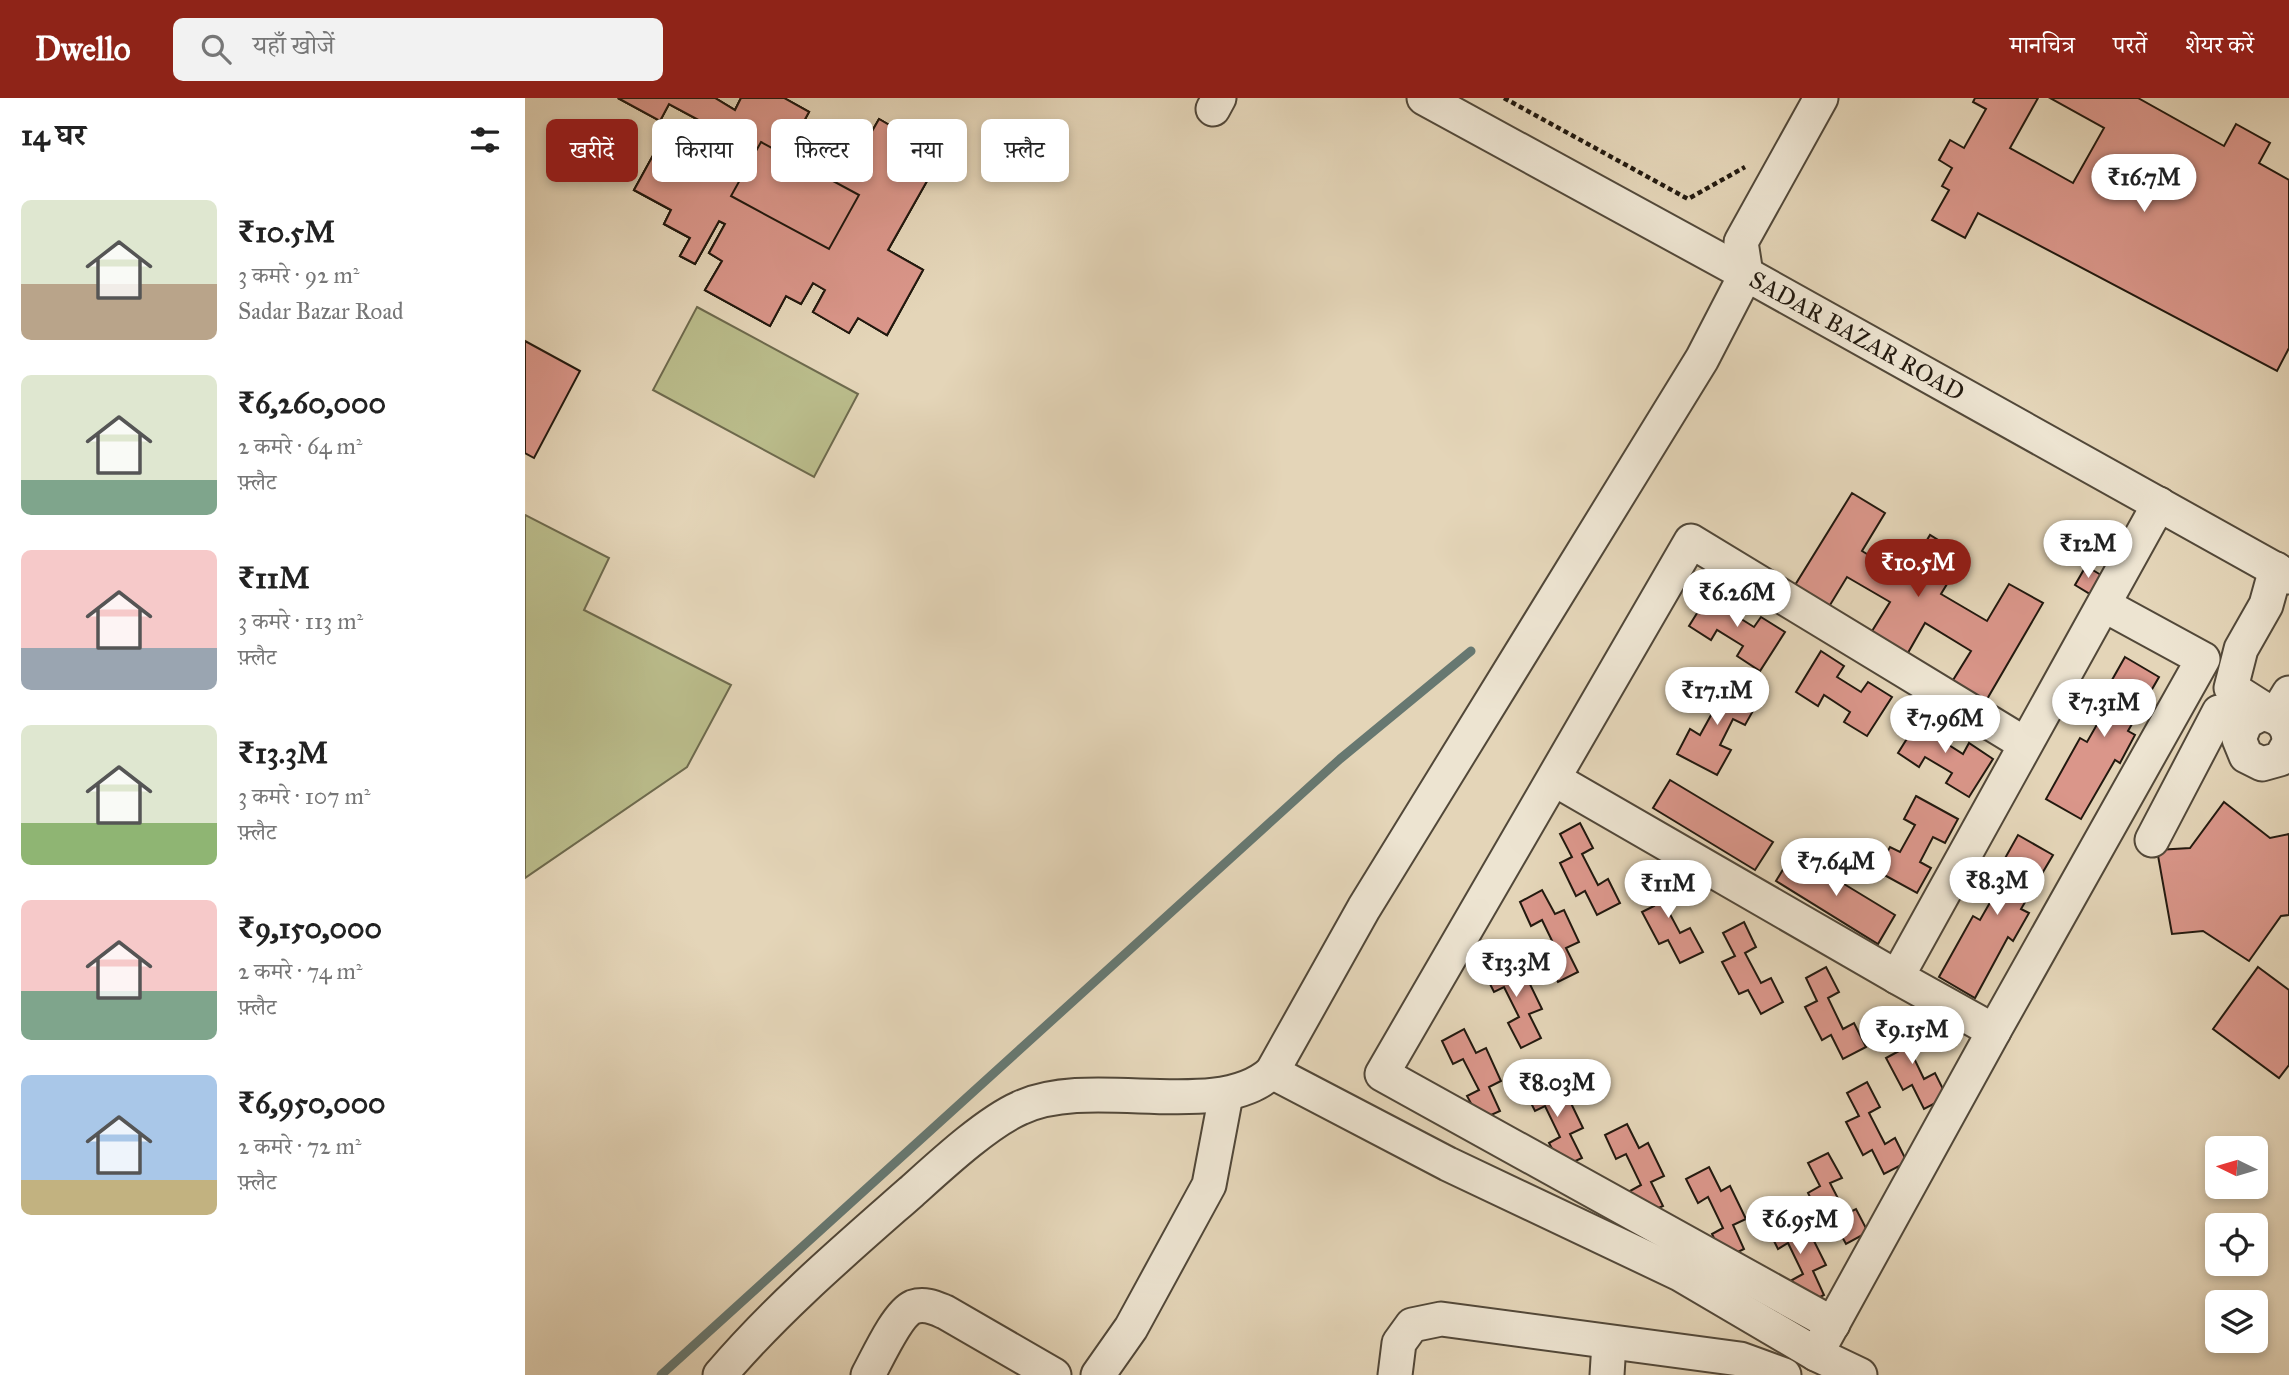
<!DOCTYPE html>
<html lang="hi">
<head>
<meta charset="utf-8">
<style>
  :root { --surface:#fff; --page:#f2f2f2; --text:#222; --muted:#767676; --accent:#8f2418 }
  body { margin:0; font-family:"IM FELL Great Primer","Noto Serif Devanagari",serif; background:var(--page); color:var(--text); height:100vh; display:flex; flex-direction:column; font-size:26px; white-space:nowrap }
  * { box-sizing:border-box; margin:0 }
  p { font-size:23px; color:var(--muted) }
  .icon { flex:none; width:38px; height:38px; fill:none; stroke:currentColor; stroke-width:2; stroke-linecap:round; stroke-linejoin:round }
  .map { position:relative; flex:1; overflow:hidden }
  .panel { display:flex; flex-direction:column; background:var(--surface); width:525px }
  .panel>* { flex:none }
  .banner { position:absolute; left:21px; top:21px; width:665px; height:63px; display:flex; gap:14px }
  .needle { width:46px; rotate:275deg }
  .tools { position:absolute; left:1680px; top:1038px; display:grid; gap:14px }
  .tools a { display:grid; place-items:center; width:63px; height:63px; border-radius:10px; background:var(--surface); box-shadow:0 4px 10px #0003; font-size:35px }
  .price { position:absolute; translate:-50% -60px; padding:0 16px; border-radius:24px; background:#fff; color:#222; font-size:23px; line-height:46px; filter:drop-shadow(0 2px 4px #0008) }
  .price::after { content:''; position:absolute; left:50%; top:42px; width:21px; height:16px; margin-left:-10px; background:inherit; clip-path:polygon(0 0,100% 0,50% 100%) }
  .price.active { background:var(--accent); color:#fff }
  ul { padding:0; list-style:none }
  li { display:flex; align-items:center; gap:21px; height:175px; padding:0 21px }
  li span { display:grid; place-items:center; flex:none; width:196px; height:140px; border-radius:10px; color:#555 }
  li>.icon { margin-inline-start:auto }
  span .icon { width:84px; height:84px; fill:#fffc; stroke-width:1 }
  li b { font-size:30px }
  h2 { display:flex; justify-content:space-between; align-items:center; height:84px; padding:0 21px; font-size:30px }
  .chip { padding:0 24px; border-radius:10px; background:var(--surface); box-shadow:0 4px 10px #0003; font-size:24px; line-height:63px }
  .chip.active { background:var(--accent); color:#fff }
  header { display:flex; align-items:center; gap:42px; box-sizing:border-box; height:98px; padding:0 35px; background:var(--accent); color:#fff }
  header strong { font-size:33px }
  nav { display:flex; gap:38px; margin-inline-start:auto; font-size:24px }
  .search { width:490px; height:63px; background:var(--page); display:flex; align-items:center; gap:18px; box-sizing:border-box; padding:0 24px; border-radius:10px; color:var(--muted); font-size:26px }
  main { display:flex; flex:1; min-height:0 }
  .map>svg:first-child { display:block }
</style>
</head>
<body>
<header>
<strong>Dwello</strong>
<div class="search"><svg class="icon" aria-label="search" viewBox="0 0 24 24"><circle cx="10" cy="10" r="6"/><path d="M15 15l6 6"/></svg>यहाँ खोजें</div>
<nav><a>मानचित्र</a><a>परतें</a><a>शेयर करें</a></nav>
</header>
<main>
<section class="panel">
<h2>14 घर<svg class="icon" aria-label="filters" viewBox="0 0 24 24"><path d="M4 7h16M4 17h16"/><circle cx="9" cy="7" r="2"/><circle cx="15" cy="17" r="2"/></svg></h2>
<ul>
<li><span style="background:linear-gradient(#dfe7d0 60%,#b9a48a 0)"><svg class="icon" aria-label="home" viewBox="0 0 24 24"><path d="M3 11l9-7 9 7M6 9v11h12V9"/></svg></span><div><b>₹10.5M</b><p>3 कमरे · 92 m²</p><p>Sadar Bazar Road</p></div></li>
<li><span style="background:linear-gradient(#dfe7d0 75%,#7fa58c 0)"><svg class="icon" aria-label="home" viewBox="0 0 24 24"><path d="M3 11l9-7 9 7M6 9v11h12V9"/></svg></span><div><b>₹6,260,000</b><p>2 कमरे · 64 m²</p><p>फ़्लैट</p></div></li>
<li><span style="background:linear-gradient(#f6c9c9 70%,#9aa5b1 0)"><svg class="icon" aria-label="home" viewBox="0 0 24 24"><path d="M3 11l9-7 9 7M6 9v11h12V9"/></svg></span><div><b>₹11M</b><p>3 कमरे · 113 m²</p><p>फ़्लैट</p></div></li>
<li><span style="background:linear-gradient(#dfe7d0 70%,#8fb573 0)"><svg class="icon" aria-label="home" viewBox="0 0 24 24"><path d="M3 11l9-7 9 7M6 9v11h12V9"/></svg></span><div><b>₹13.3M</b><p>3 कमरे · 107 m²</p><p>फ़्लैट</p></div></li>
<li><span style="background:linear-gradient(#f6c9c9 65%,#7fa58c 0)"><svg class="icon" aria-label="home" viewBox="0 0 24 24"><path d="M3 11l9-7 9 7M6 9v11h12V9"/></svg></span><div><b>₹9,150,000</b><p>2 कमरे · 74 m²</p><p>फ़्लैट</p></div></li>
<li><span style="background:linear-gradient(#a9c7e8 75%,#c2b280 0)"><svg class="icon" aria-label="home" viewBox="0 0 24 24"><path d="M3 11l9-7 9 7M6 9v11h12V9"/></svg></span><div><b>₹6,950,000</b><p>2 कमरे · 72 m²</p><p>फ़्लैट</p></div></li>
</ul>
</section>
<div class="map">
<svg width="1764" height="1277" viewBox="0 0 1764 1277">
  <rect width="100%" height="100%" fill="#e4d5b8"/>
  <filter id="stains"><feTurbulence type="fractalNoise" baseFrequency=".00286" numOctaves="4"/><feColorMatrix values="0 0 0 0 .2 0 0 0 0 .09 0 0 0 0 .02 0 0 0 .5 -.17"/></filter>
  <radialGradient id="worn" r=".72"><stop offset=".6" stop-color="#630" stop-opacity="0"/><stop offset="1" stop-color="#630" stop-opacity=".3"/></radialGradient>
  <g fill="#babc8b" stroke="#6e6a4d" stroke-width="2">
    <path d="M172 209 333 296 289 379 128 292Z"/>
    <path d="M0 417 84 460 59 512 206 587 162 669 0 780Z"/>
  </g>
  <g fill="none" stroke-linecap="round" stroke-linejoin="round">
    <path stroke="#677871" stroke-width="9" d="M136 1277 815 661 946 553"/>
  </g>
  <g fill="#da968a" stroke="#22190f" stroke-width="2" fill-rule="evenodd">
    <path d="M93 0H190L210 12 216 0H259L284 14 268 43 310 66 322 44 337 51 354 21 397 46 382 73 402 83 363 152 398 172 362 237 333 220 324 235 288 214 300 192 288 185 276 206 261 198 245 228 180 192 197 163 184 155 200 126 194 123 170 166 155 158 165 140 139 126 146 112 109 92 142 32 172 49 180 34 205 48 209 41 144 6 135 23Z"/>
    <path d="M93 0H190L210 12 216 0H259L284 14 268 43 310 66 322 44 337 51 354 21 397 46 382 73 402 83 363 152 398 172 362 237 333 220 324 235 288 214 300 192 288 185 276 206 261 198 245 228 180 192 197 163 184 155 200 126 194 123 170 166 155 158 165 140 139 126 146 112 109 92 142 32 172 49 180 34 205 48 209 41 144 6 135 23Z"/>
    <path d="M93 0H190L210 12 216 0H259L284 14 268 43 310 66 322 44 337 51 354 21 397 46 382 73 402 83 363 152 398 172 362 237 333 220 324 235 288 214 300 192 288 185 276 206 261 198 245 228 180 192 197 163 184 155 200 126 194 123 170 166 155 158 165 140 139 126 146 112 109 92 142 32 172 49 180 34 205 48 209 41 144 6 135 23ZM236 44 334 97 304 151 206 98Z"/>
    <path d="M1450 0H1513L1485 50 1548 85 1579 30 1525 0H1613L1699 48 1711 26 1745 45 1734 65 1764 82V250L1752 273 1453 115 1440 140 1407 122 1424 92 1417 88 1427 70 1414 62 1425 42 1439 50 1461 11 1448 4Z"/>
    <path d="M0 243 55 273 9 360 0 355Z"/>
    <path d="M1327 395 1360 415 1337 453 1380 479 1405 437 1439 458 1416 496 1462 523 1484 486 1518 505 1458 608 1425 587 1446 553 1400 525 1380 560 1344 538 1365 504 1322 479 1302 512 1267 492Z"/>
    <path d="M1561 468 1576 477 1565 496 1550 487Z"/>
    <path d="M1189 488 1212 502 1205 514 1229 529 1236 519 1260 534 1235 573 1212 558 1218 548 1192 532 1186 542 1164 528Z"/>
    <path d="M1296 553 1319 568 1312 579 1336 594 1343 584 1367 599 1342 638 1319 624 1325 614 1299 597 1293 608 1271 594Z"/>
    <path d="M1600 559 1634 579 1603 633 1610 637 1595 665 1590 662 1556 721 1521 701 1555 640 1562 644 1574 623 1566 619Z"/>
    <path d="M1191 581 1233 604 1220 627 1208 621 1195 647 1206 652 1192 677 1152 656 1165 631 1175 637 1190 610 1179 603Z"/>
    <path d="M1398 615 1421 629 1413 640 1438 656 1444 645 1468 661 1444 699 1421 685 1427 675 1400 659 1394 669 1373 655Z"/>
    <path d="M1145 682 1248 744 1230 772 1128 710Z"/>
    <path d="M1391 698 1433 721 1420 745 1408 739 1395 764 1406 770 1392 795 1352 773 1365 749 1375 754 1390 727 1379 721Z"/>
    <path d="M1699 704 1745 740 1764 736V817L1756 818 1724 863 1678 833 1647 836 1632 752 1665 750Z"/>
    <path d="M1055 725 1068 750 1057 756 1073 787 1083 781 1095 805 1072 817 1060 793 1051 798 1035 765 1047 759 1035 736Z"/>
    <path d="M1493 737 1528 757 1496 811 1504 815 1488 843 1483 839 1450 900 1414 879 1448 818 1455 822 1467 801 1460 796Z"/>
    <path d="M1268 755 1370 817 1353 846 1251 783Z"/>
    <path d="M1138 774 1151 799 1139 805 1155 835 1165 830 1178 854 1155 865 1143 842 1134 846 1117 814 1129 808 1117 784Z"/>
    <path d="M1017 792 1030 816 1039 812 1054 844 1041 850 1053 874 1033 884 1020 859 1032 853 1017 822 1006 828 995 804Z"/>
    <path d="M1219 824 1231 849 1220 855 1236 885 1246 880 1258 904 1236 916 1223 892 1214 896 1197 864 1210 858 1198 835Z"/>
    <path d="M980 858 992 882 1001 878 1017 911 1004 916 1016 940 996 950 983 925 994 919 979 889 969 894 957 870Z"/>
    <path d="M1301 869 1314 894 1303 900 1318 931 1329 925 1341 949 1318 961 1306 937 1297 942 1280 909 1292 903 1281 880Z"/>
    <path d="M1733 869 1764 892V967L1754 980 1688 931Z"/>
    <path d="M1382 920 1395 944 1384 950 1399 981 1410 975 1422 999 1399 1011 1387 987 1378 992 1361 960 1374 953 1362 930Z"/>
    <path d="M939 931 951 955 961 950 976 983 964 989 975 1013 955 1022 942 998 954 992 938 961 928 966 917 943Z"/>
    <path d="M1021 978 1033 1002 1042 997 1058 1030 1045 1036 1057 1060 1037 1069 1024 1045 1035 1039 1020 1008 1010 1013 998 989Z"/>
    <path d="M1342 984 1355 1009 1344 1015 1360 1046 1370 1040 1382 1064 1359 1076 1347 1052 1338 1057 1321 1024 1334 1018 1322 995Z"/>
    <path d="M1102 1026 1114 1050 1123 1045 1139 1078 1126 1084 1138 1108 1118 1117 1105 1093 1116 1087 1101 1056 1091 1061 1080 1037Z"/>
    <path d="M1303 1055 1317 1080 1305 1085 1321 1116 1331 1111 1343 1134 1321 1146 1308 1122 1299 1127 1283 1095 1295 1088 1283 1065Z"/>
    <path d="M1184 1069 1196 1093 1205 1088 1221 1121 1208 1127 1219 1151 1199 1161 1187 1136 1198 1130 1183 1099 1173 1105 1161 1081Z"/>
    <path d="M1264 1115 1276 1139 1285 1135 1301 1167 1288 1173 1299 1197 1279 1207 1267 1182 1278 1176 1263 1145 1253 1151 1241 1127Z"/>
  </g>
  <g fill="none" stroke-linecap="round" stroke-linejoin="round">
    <defs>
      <g id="minor">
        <path d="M899 0 1221 176 1764 479"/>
        <path d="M688 11 694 0"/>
        <path d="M1221 176 1216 144 1296 0"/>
        <path d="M1751 471 1741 507 1716 551 1706 590 1750 618 1764 595"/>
        <path d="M1764 644C1764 626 1753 617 1736 616L1721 624 1714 641 1721 658 1737 666 1755 661 1764 645"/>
        <path d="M1029 681 1372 879"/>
        <path d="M1627 742 1694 614 1717 629"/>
        <path d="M1469 933 1678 561 1579 507"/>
        <path d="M747 974 923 1066 1155 1176 1291 1256 1335 1277"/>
        <path d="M1308 1226 857 976 1166 443 1500 646"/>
        <path d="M1291 1256 1469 933 1372 879 1634 406"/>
        <path d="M195 1277C252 1210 320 1152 386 1094 415 1068 461 1025 495 1010 567 976 692 1025 747 974L839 810 1177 261 1221 176"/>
        <path d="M343 1277C352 1261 372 1216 388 1209 400 1205 410 1210 420 1214L529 1277"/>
        <path d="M573 1277 606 1230 684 1087 701 997"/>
        <path d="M870 1277 874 1245 887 1227 916 1221 1215 1261 1259 1277"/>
        <path d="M1082 1277 1084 1245"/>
      </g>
    </defs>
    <use href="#minor" stroke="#524839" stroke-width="37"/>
    <path stroke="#22190f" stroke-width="4.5" stroke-dasharray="5 3.5" stroke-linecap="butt" d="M979 0 1163 101 1220 69"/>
    <use href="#minor" stroke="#ede4d1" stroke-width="33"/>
  </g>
  <g text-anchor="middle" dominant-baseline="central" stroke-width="7" stroke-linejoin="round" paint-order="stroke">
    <g font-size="24" fill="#22190f" stroke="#ede4d1">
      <text transform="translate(1332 238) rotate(29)">SADAR BAZAR ROAD</text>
    </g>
  </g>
  <rect width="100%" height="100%" filter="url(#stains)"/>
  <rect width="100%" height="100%" fill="url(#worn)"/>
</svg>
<div class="tools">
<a><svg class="needle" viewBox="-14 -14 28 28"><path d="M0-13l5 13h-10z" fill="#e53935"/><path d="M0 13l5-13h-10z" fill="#767676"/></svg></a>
<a><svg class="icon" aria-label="locate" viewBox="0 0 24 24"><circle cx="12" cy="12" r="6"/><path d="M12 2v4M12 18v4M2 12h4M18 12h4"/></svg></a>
<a><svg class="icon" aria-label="layers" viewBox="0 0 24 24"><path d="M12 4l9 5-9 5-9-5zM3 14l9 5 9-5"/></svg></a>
</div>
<b class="price" style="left:1619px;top:116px">₹16.7M</b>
<b class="price" style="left:1563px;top:482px">₹12M</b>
<b class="price active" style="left:1393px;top:501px">₹10.5M</b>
<b class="price" style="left:1212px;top:531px">₹6.26M</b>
<b class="price" style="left:1192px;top:629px">₹17.1M</b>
<b class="price" style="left:1579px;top:641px">₹7.31M</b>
<b class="price" style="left:1420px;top:657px">₹7.96M</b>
<b class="price" style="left:1311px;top:800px">₹7.64M</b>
<b class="price" style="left:1472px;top:819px">₹8.3M</b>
<b class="price" style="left:1143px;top:822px">₹11M</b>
<b class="price" style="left:991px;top:901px">₹13.3M</b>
<b class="price" style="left:1387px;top:968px">₹9.15M</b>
<b class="price" style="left:1032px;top:1021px">₹8.03M</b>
<b class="price" style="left:1275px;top:1158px">₹6.95M</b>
<div class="banner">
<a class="chip active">खरीदें</a>
<a class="chip">किराया</a>
<a class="chip">फ़िल्टर</a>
<a class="chip">नया</a>
<a class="chip">फ़्लैट</a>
</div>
</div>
</main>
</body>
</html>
